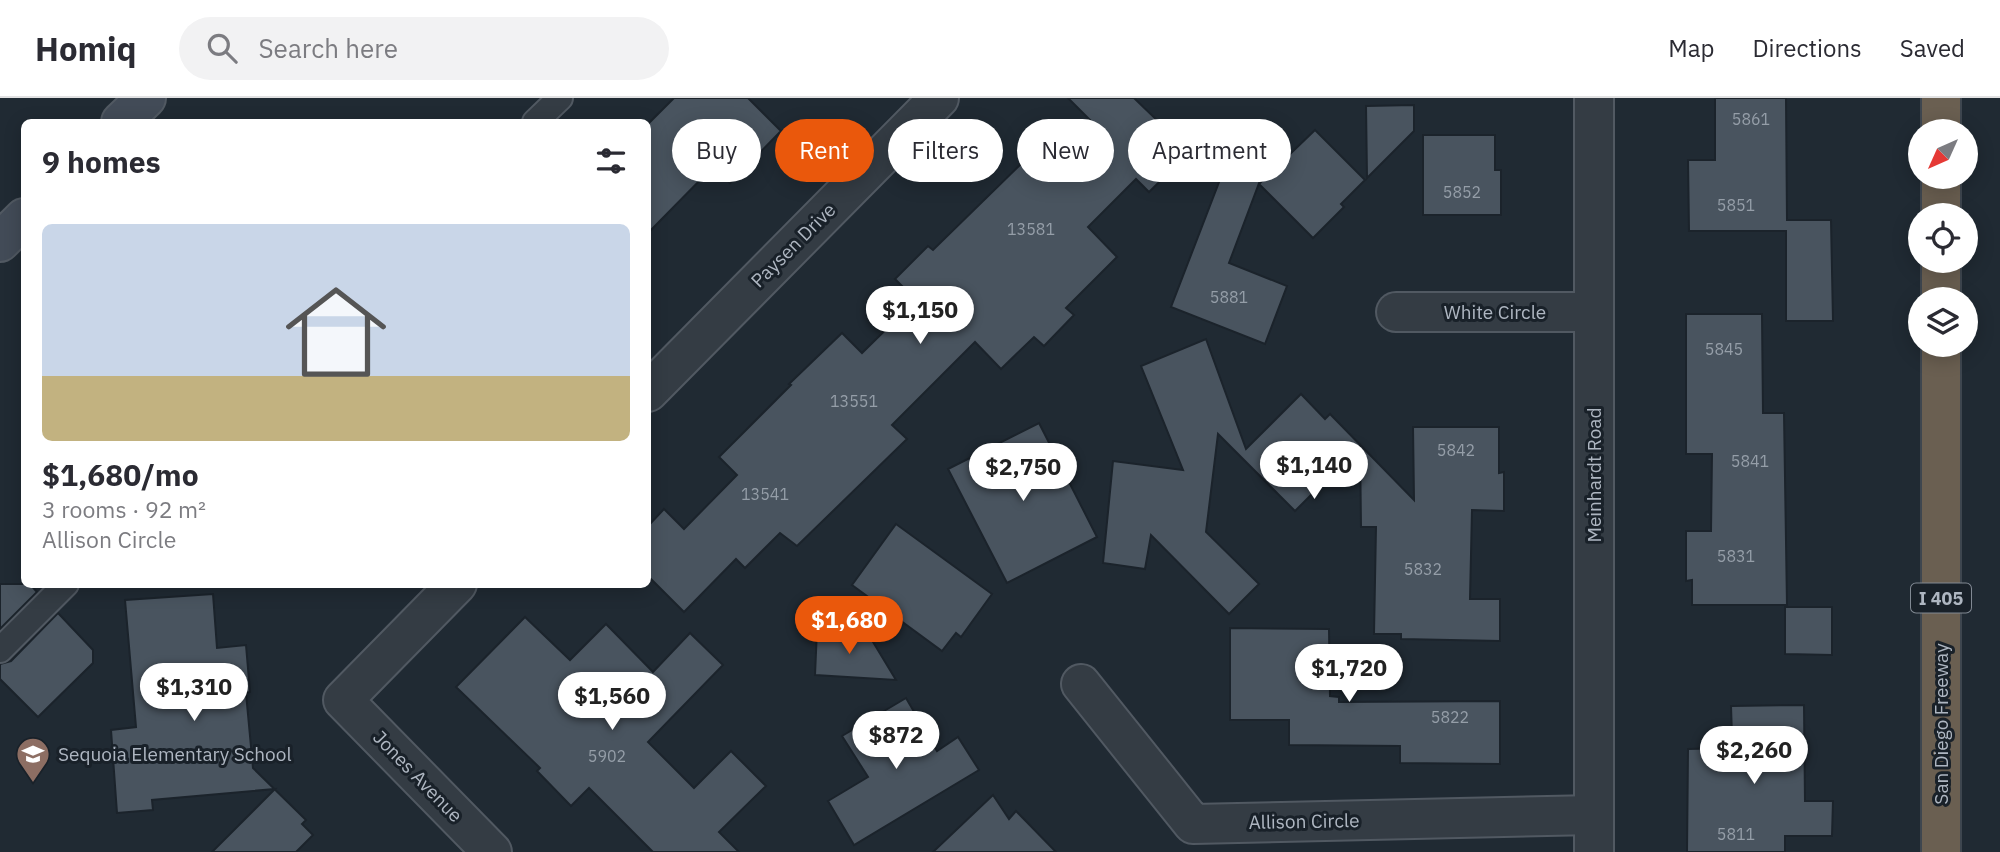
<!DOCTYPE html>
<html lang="en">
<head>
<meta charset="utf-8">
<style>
  :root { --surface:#fff; --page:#f2f2f3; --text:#2b2b33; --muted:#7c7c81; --line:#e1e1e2; --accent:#ea580c }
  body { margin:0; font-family:"IBM Plex Sans",sans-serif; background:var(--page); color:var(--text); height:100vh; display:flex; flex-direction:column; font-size:26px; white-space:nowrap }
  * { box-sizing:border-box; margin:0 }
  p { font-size:23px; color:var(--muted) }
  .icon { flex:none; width:38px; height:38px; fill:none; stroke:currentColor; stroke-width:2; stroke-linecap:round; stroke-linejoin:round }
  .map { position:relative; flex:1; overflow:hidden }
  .sheet { position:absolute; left:21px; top:21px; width:630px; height:469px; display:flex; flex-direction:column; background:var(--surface); border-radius:10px; box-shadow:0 4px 18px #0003 }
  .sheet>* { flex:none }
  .hud { position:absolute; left:672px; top:21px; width:665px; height:63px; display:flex; gap:14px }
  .needle { width:46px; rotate:225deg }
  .tools { position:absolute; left:1908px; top:21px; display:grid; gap:14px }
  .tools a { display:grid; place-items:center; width:70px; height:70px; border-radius:50%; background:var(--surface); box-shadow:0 4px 18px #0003; font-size:35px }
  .price { position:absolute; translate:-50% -60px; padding:0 16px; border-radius:24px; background:#fff; color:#222; font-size:23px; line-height:46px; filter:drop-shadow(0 2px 4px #0008) }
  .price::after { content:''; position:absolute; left:50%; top:42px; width:21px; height:16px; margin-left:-10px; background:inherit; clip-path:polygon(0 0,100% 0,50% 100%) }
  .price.on { background:var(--accent); color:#fff }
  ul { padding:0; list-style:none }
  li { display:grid; align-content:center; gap:14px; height:371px; padding:0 21px }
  li span { display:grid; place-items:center; height:217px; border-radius:10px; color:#555 }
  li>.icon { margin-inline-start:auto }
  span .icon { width:126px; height:126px; fill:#fffc; stroke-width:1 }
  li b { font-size:30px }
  h2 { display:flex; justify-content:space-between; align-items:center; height:84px; padding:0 21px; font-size:30px }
  .chip { padding:0 24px; border-radius:32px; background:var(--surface); box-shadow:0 4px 18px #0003; font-size:24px; line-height:63px }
  .chip.on { background:var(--accent); color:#fff }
  header { display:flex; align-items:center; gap:42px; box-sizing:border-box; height:98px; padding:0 35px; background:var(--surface); border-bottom:2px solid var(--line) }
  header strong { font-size:33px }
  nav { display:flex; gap:38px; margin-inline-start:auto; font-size:24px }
  .search { width:490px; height:63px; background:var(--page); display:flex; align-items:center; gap:18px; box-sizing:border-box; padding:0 24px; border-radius:38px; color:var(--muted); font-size:26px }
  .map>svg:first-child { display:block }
</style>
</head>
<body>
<header>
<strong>Homiq</strong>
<div class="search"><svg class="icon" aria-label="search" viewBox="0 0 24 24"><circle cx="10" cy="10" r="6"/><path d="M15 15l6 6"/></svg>Search here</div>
<nav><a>Map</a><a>Directions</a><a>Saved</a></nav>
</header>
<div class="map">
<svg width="2000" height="754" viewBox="0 0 2000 754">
  <rect width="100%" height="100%" fill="#202a33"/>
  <g fill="#49545f" stroke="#1b232b" stroke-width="2">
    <path d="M674 0H748L781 33 730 85 714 68 648 135V26Z"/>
    <path d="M1068 0H1134L1190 54 1149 94 1136 81 1088 129 1117 159 1066 210 1074 217 1044 248 1034 239 1001 271 975 244 892 327 907 341 797 448 780 435 745 470 736 461 684 514 648 478V428L664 411 684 431 737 377 719 359 791 287 789 286 842 235 862 255 916 202 895 181 928 148 933 152 1023 64 1035 76 1090 22Z"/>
    <path d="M1715 0H1786L1787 122H1831L1833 223H1786V133H1689L1688 62H1715Z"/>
    <path d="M1414 7V33L1367 80 1366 8Z"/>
    <path d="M1241 27 1270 56 1229 165 1287 188 1265 246 1171 209Z"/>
    <path d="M1315 32 1365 82 1341 106 1344 109 1313 140 1259 86Z"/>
    <path d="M1423 37H1495V72H1501V117H1423Z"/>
    <path d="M1686 216H1762L1763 315H1784L1787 507H1692V482L1686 483V433H1711L1712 356H1686Z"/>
    <path d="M1206 241 1246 351 1301 296 1325 321 1330 316 1414 402 1413 329H1499V375L1504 374V413L1472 412 1470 501H1500V543L1401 541V536H1374L1376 429H1361L1360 348 1295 413 1218 336 1206 434 1259 486 1229 516 1151 437 1145 471 1103 465 1113 363 1183 372 1141 268Z"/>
    <path d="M1039 325 1097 439 1007 485 948 371Z"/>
    <path d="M896 426 992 496 961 539 956 535 942 553 852 487Z"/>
    <path d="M0 486H30L37 494 0 531Z"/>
    <path d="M213 496 217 550 246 547 250 594 246 595 253 670 306 722 302 726 313 737 296 754H212L275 691 152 702 153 712 117 715 111 632 136 629 125 502Z"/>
    <path d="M1785 509H1832V557L1785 556Z"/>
    <path d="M58 515 93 552V565L38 619 0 581V566L11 563Z"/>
    <path d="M525 519 570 562 606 526 653 574 690 535 723 567 648 644 694 690 731 653 766 688 719 734 739 754H653L589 690 571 708 537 673 540 670 456 589Z"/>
    <path d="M1230 530 1329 531 1330 598 1339 599V604L1500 603V666L1400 665V648L1289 647V622H1230Z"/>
    <path d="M817 531 867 534 896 582 815 577Z"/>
    <path d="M906 600 937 653 958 639 979 672 854 747 828 703 868 679 842 638Z"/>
    <path d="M1804 607 1805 703H1833L1832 738H1785V754H1687L1688 651 1728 650 1729 638 1732 639 1731 608Z"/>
    <path d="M993 697 1009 721 1016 713 1056 754H933Z"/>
  </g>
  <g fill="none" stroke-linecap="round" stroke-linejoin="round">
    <defs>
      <g id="lane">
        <path d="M535 24 560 0"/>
        <path d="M0 552 66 486"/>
      </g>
      <g id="street">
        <path d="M1396 214H1594"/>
        <path d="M648 294 939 0"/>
        <path d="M457 486 343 602 492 754"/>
        <path d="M1081 586 1193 726 1594 717"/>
        <path d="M1594 754V0"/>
      </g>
      <g id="secondary">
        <path d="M121 24 146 0"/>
        <path d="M0 144 24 120"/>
      </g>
      <g id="highway">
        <path d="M1941 0V33"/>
        <path d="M1941 79V117"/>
        <path d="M1941 163V201"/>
        <path d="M1941 247V754"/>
      </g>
    </defs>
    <use href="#lane" stroke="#515962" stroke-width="28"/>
    <use href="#street" stroke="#515962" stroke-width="42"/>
    <use href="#secondary" stroke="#515962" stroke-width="42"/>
    <use href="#highway" stroke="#3e464f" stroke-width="42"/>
    <use href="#lane" stroke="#343c44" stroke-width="24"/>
    <use href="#street" stroke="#343c44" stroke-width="38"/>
    <use href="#secondary" stroke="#424b57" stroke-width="38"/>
    <use href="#highway" stroke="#6a5f51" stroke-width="38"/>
  </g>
  <defs>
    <symbol id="school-pin" viewBox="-11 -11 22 30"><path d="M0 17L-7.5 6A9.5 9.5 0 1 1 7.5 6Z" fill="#8d6e63" stroke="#192129"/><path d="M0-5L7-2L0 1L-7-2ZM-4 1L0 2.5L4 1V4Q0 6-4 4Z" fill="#fff"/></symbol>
  </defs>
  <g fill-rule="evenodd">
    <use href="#school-pin" x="14" y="637" width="38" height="52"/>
  </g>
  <g text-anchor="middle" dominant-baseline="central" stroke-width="6" stroke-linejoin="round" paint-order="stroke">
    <g font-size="16" fill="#959ea8">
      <text x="1751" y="21">5861</text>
      <text x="1462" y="94">5852</text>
      <text x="1736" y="107">5851</text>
      <text x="1031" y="131">13581</text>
      <text x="1229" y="199">5881</text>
      <text x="1724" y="251">5845</text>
      <text x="854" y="303">13551</text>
      <text x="1456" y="352">5842</text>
      <text x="1750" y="363">5841</text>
      <text x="765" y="396">13541</text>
      <text x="1736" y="458">5831</text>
      <text x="1423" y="471">5832</text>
      <text x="1450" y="619">5822</text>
      <text x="607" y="658">5902</text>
      <text x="1736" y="736">5811</text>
    </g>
    <rect fill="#192129" stroke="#818993" stroke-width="2" x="1911" y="485.5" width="60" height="29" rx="5"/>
    <g font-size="18" font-weight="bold" fill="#aeb6c1">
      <text x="1941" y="500">I 405</text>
    </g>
    <g font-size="19" fill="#aeb6c1" stroke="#192129">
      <text transform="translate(793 147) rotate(-45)">Paysen Drive</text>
      <text x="1495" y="214">White Circle</text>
      <text transform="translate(1594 377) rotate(-90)">Meinhardt Road</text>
      <text transform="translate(1941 626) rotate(-90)">San Diego Freeway</text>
      <text transform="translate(418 678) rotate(46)">Jones Avenue</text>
      <text transform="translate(1304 723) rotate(-1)">Allison Circle</text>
    </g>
    <g font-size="19" fill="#aeb6c1" stroke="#192129" text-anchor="start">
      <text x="58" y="656">Sequoia Elementary School</text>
    </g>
  </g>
</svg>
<div class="tools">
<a><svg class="needle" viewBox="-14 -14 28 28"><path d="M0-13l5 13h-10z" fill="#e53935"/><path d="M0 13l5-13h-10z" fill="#7c7c81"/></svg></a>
<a><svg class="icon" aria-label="locate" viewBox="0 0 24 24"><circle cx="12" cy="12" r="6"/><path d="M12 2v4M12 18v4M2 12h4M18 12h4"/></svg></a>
<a><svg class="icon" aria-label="layers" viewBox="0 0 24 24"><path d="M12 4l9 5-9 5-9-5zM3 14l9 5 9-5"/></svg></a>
</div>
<b class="price" style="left:920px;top:248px">$1,150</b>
<b class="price" style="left:1314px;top:403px">$1,140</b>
<b class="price" style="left:1023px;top:405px">$2,750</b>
<b class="price on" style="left:849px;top:558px">$1,680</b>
<b class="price" style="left:1349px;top:606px">$1,720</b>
<b class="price" style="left:194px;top:625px">$1,310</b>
<b class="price" style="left:612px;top:634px">$1,560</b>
<b class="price" style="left:896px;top:673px">$872</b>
<b class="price" style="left:1754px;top:688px">$2,260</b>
<div class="hud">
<a class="chip">Buy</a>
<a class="chip on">Rent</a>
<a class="chip">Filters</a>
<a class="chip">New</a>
<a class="chip">Apartment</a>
</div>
<section class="sheet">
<h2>9 homes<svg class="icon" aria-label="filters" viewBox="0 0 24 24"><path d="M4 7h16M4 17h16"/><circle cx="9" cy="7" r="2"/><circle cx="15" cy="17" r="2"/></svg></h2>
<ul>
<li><span style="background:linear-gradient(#c9d6e8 70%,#c2b280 0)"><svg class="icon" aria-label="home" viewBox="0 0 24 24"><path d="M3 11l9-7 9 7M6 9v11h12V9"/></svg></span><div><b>$1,680/mo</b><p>3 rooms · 92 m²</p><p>Allison Circle</p></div></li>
</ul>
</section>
</div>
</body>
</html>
